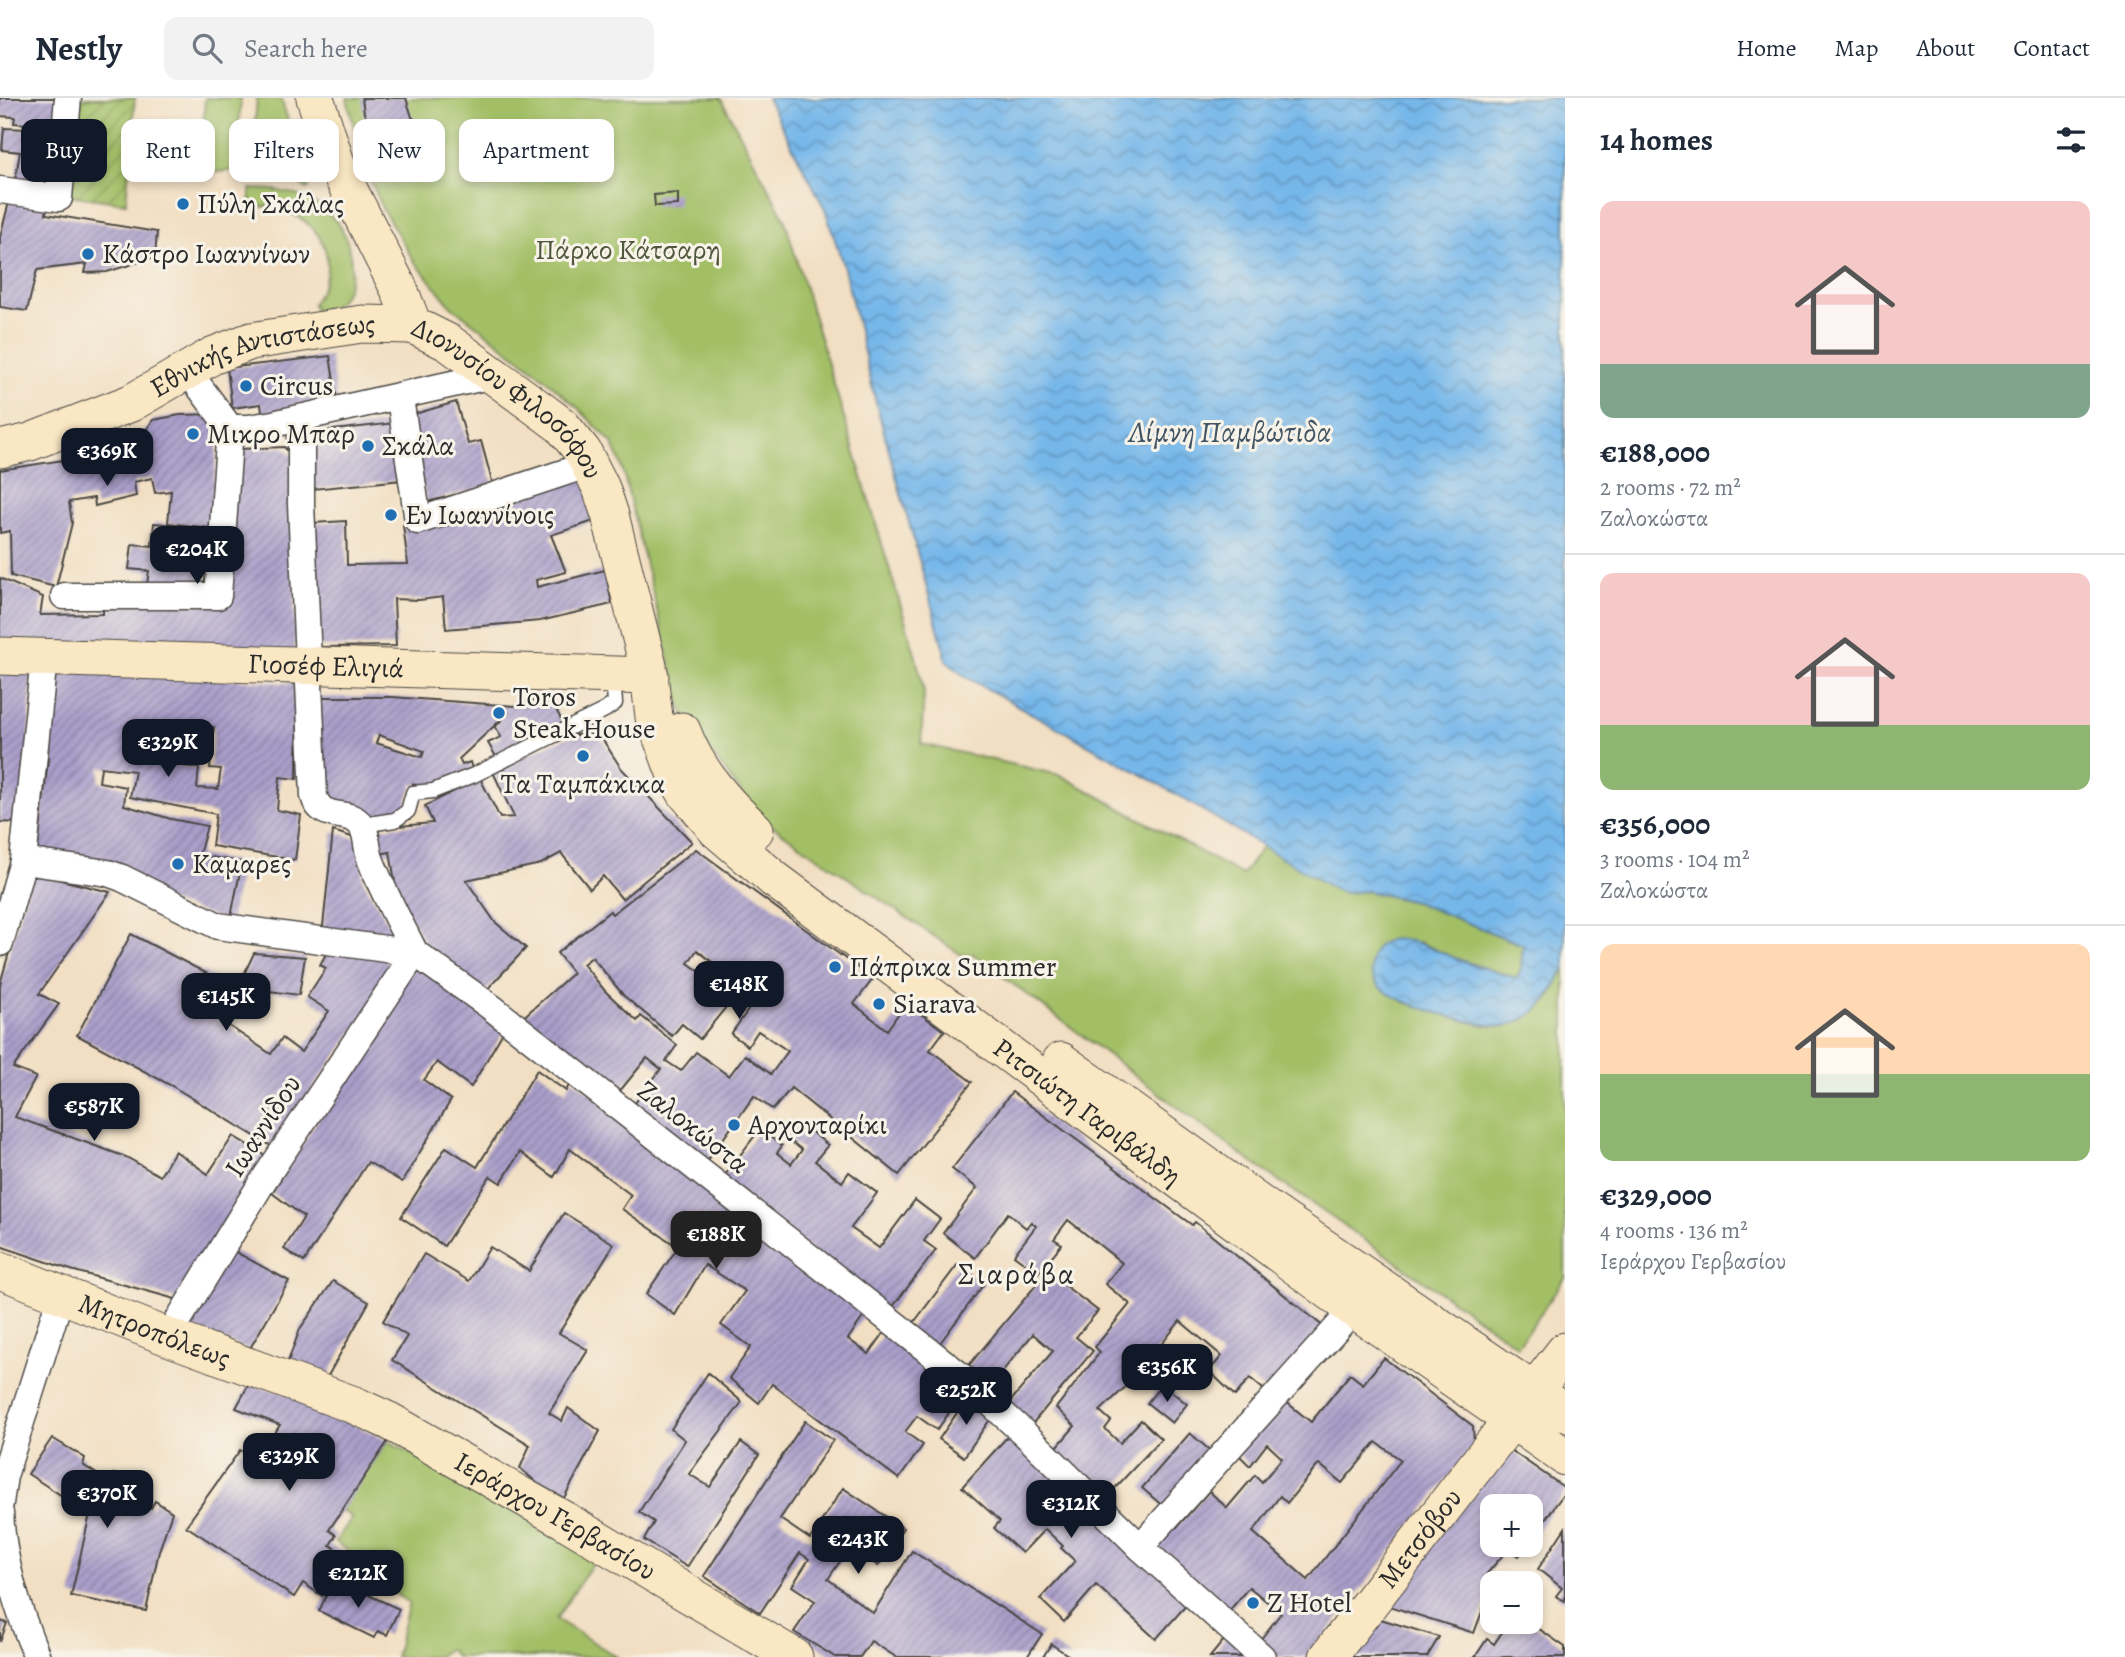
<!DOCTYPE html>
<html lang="en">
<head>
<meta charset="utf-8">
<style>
  :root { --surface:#fff; --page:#f2f2f3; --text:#1f2937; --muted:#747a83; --line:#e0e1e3; --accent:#111827 }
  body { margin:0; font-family:Alegreya,serif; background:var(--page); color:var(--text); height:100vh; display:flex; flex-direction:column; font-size:26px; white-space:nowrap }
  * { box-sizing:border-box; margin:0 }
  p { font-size:23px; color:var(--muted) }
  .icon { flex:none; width:38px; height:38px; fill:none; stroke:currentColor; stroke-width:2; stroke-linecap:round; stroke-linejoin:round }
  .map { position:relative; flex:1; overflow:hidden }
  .panel { display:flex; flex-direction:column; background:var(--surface); width:560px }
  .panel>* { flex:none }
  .guide { position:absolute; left:21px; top:21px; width:665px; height:63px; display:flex; gap:14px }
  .tools { position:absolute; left:1480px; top:1396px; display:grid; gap:14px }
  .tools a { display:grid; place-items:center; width:63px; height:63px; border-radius:14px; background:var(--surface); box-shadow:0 4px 10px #0003; font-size:35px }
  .price { position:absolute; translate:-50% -60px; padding:0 16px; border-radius:14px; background:var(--accent); color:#fff; font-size:23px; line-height:46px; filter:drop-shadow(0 2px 4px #0008) }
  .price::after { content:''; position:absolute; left:50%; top:42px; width:21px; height:16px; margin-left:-10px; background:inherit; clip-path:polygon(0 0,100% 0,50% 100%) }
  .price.on { background:#222; color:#fff }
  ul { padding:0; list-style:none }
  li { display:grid; align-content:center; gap:14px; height:371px; padding:0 35px }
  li+li { border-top:2px solid var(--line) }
  li span { display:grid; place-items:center; height:217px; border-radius:14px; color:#555 }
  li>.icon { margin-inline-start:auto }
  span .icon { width:126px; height:126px; fill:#fffc; stroke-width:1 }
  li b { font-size:30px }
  h2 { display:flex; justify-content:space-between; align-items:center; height:84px; padding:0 35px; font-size:30px }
  .tag { padding:0 24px; border-radius:14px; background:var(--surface); box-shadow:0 4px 10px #0003; font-size:24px; line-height:63px }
  .tag.on { background:var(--accent); color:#fff }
  header { display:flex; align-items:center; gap:42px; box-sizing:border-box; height:98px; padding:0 35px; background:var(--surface); border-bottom:2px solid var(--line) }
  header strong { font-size:33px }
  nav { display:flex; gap:38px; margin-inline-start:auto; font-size:24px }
  .search { width:490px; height:63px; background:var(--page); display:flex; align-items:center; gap:18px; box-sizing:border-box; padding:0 24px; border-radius:14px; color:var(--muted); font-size:26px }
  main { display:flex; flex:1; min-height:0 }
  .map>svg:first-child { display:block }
</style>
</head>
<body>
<header>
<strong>Nestly</strong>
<div class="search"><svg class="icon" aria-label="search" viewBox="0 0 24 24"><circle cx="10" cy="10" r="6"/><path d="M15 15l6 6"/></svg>Search here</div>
<nav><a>Home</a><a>Map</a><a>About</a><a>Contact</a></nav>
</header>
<main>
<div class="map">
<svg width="1565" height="1559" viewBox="0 0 1565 1559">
  <defs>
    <pattern id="garden-furrows" width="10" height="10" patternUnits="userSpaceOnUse" patternTransform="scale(1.75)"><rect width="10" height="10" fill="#a3bf66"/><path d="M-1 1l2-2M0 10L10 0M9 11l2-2" fill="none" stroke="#859b54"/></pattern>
    <pattern id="water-waves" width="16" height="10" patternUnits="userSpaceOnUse" patternTransform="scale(1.75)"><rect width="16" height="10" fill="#76b7ea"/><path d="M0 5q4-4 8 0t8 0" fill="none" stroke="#6195be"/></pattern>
    <pattern id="building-hatch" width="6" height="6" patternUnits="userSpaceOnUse" patternTransform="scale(1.75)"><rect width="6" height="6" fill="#aa9fca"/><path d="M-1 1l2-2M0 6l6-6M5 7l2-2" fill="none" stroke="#8b82a4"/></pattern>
  </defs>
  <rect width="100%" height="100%" fill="#f7f3e8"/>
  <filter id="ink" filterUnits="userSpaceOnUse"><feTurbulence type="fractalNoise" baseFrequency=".0143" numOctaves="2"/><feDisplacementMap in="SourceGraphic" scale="14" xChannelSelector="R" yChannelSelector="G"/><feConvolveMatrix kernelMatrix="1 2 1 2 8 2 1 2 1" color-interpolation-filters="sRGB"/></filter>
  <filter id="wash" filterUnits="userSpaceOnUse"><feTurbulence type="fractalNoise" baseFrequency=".00686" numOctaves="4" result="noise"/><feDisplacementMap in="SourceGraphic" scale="28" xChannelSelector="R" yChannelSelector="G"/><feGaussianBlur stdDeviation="1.57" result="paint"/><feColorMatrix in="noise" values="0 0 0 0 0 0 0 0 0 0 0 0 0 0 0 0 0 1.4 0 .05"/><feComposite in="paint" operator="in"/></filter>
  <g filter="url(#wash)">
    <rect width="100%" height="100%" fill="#f2dfc3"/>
    <g fill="#a3bf66" stroke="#677548" stroke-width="2">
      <path d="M205 0H241L235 72 200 76Z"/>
      <path d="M257 0H281L309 89 307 91 286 77 251 71Z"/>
      <path d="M347 0H721L784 120 916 559 924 594 921 646 1060 677 1242 777 1263 748 1337 792 1346 795 1366 793 1415 804 1523 847 1521 871 1517 881 1457 861 1418 844 1404 904C1429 911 1480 931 1505 928 1519 926 1537 914 1547 903 1555 894 1558 881 1565 870V1180L1518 1248 1243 1058 973 856 963 858 762 721 688 625 680 607 621 365 612 345 579 311 537 274 450 207 414 163 382 110 361 56Z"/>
      <path d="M250 91C272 91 293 93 313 104 322 110 331 117 338 125 354 147 359 193 331 209 327 211 321 212 316 213L312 206C341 169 327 126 282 112 269 108 263 107 250 111Z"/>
      <path d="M388 1343 509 1408 595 1462 556 1521 617 1559H456L449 1551 437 1559H395L409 1505 355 1469 359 1461 335 1444 352 1420 341 1411Z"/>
    </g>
    <path fill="url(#garden-furrows)" stroke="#677548" stroke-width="2" d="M73 0H135L126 105 67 97Z"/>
    <path fill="url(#water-waves)" stroke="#50718a" stroke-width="2" d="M767 0H1565V870C1551 893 1548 909 1521 922 1516 925 1507 928 1501 928 1476 928 1390 905 1376 885 1364 868 1373 842 1395 841 1416 841 1436 853 1455 860 1475 868 1496 874 1517 880L1521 871 1523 847 1415 804 1367 793 1346 795 1336 792 1152 682 964 578 947 563 876 305 844 170 825 111Z"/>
    <g id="blocks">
      <g fill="url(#building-hatch)" fill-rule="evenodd">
        <path d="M0 0H61L53 81 47 80 45 94 15 83 20 54 2 52 4 30 28 31V26L14 25 15 19 0 18Z"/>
        <path d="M362 0H406L412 19 423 30 400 65 384 52 372 34 364 15Z"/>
        <path d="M678 95V107L655 108 654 97Z"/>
        <path d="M9 104 47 107 46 116 157 134 155 159 107 174 85 175 87 166 37 172 27 213 0 209V139Z"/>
        <path d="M330 258 338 308 263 322 261 306 232 310 227 270Z"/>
        <path d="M456 304 468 346 481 343 493 387 427 404 404 319Z"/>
        <path d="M217 316 218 341 210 430 168 425 171 393 155 395 152 380 134 384 136 398 95 408 94 400 69 404 72 425 56 489 11 478 10 433 0 435V372L63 362 90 354 127 337 146 332 153 322 180 317Z"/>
        <path d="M395 325 402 382 313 391 308 335Z"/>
        <path d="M284 349 294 359 295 559 0 546V480L43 499 40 517 103 516V505L222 506 240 351Z"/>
        <path d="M583 373 597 422 551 437 566 474 536 482 537 489 605 472 612 506 540 523 446 531 443 499 419 502 394 501 396 548 320 549 312 425 346 423 347 467 408 466 403 427 456 415Z"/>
        <path d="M154 425 211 431 204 492 147 486 149 473 129 471 132 446 152 448Z"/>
        <path d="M50 567 298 586 297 681 280 679 277 712 301 717 295 762 212 748 216 716 130 699 135 673 101 669 99 684 126 689 124 707 171 721 207 728 199 757 242 764 230 824 37 758 48 662ZM163 625 214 629 210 670 221 671 218 691 197 690 199 670 136 662 138 643 157 648Z"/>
        <path d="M0 569 32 570 25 725 0 724Z"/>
        <path d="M549 598 565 629 498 662 488 645 501 639 495 629 509 614 459 661 462 667 470 664 473 674 430 690 413 686 404 712 381 721 321 705 318 599H392L515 608ZM379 637 424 653 422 659 376 645Z"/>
        <path d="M599 636 621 670 692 744 622 801 603 778 590 791 561 755 541 766 466 782 495 824 526 850 483 896 428 850 397 796 390 754 380 756 378 730 433 725 425 708 480 680 500 720 514 719 493 674 539 651 573 637Z"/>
        <path d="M333 733 361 742 363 782 395 837V848L322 838Z"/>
        <path d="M696 751 873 881 854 906 887 932 906 905 944 933 930 952 972 984 899 1077 791 990 773 1012 754 998 702 1070 629 1013 661 971 647 960 614 1000 519 923 573 875 557 855 610 813 612 816ZM697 852 725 874 715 885 688 865ZM592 859 624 898 672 938 682 926 700 941 748 882 763 891 731 936 748 948 758 933 788 953 771 976 745 957 729 978 696 954 681 973 666 963 677 947 641 918 637 923 605 893 583 866Z"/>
        <path d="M32 775 110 794 39 896 59 906 13 970 36 979 15 1019 126 1059 160 1078 175 1053 208 1076 233 1038 266 1058 179 1202 71 1172 0 1148V886Z"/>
        <path d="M131 836 227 886 211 916 271 956 282 940 301 954 329 913 307 899 326 870 320 867 329 850 374 854 398 871 271 1048 172 988 77 937Z"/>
        <path d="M254 855 305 859 299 897 238 889Z"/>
        <path d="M416 864 506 929 471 989 437 964 424 982 451 1002 402 1084 368 1064 304 1164 284 1151 304 1119 272 1095Z"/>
        <path d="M537 972 566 993 572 981 870 1209 848 1241 869 1256 884 1235 947 1279 942 1286 960 1299 937 1332 917 1318 905 1334 923 1347 899 1381 772 1286 759 1305 729 1280 751 1249 721 1227 745 1193 705 1167 675 1217 646 1196 678 1149 622 1111 631 1097 570 1051 554 1079 520 1054 501 1085 490 1078 444 1148 401 1119 446 1049 477 1069Z"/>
        <path d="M1012 994 1192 1127 1195 1124 1325 1230 1269 1296 1250 1280 1235 1298 1209 1273 1222 1258 1180 1223 1134 1281 1100 1313 1111 1323 1105 1331 1120 1345 1141 1322 1161 1341 1102 1404 1051 1356 1075 1328 1056 1310 1100 1254 1095 1249 1130 1206 1105 1186 1122 1165 1068 1122 1054 1141 1062 1146 1038 1175 1014 1157 1036 1128 1031 1124 1026 1130 1008 1115 975 1160 943 1135 977 1090 952 1071Z"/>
        <path d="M801 1026 828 1047 815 1063 842 1084 849 1074 877 1095 851 1130 879 1150 915 1102 940 1121 924 1143 936 1152 888 1215 722 1081 760 1031 782 1048 777 1055 791 1066 802 1052 788 1041Z"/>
        <path d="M564 1115 614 1146 559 1235 588 1252 549 1315 562 1323 568 1310 600 1333 564 1400 537 1385 520 1370 530 1347 392 1262 407 1238 383 1223 424 1156 469 1183 490 1149 529 1173Z"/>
        <path d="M232 1152 289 1183 249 1252 186 1228Z"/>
        <path d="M958 1166 984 1186 934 1253 909 1231Z"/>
        <path d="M1047 1174 1098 1213 1076 1239 1093 1253 1028 1331 1004 1311 1053 1253 1033 1236 987 1292 964 1273Z"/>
        <path d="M333 1183 369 1204 324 1285 286 1269 300 1231Z"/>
        <path d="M1384 1260 1473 1328 1474 1347 1308 1559H1274L1257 1546 1281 1515 1249 1489 1225 1518 1146 1450 1171 1423 1177 1429 1209 1393 1227 1410 1255 1377 1262 1384 1282 1360 1267 1346 1250 1368 1234 1352 1280 1299 1311 1324 1350 1276 1363 1286ZM1376 1344 1401 1362 1308 1482 1253 1434 1280 1398 1287 1405 1319 1366 1342 1385Z"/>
        <path d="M708 1275 742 1304 689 1376 710 1389 741 1344 759 1357 687 1469 644 1442 654 1424 639 1414 685 1342 671 1331Z"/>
        <path d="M249 1286 298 1299 388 1343 329 1432 336 1437 330 1447 342 1455 340 1458 346 1462 322 1498 303 1485 294 1499 186 1428 240 1352 257 1362 280 1327 236 1310Z"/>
        <path d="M1162 1286 1187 1306 1172 1325 1147 1305Z"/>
        <path d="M968 1299 993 1317 964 1359 939 1341Z"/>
        <path d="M805 1323 833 1342 780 1421 810 1441 843 1390 903 1430 878 1468 850 1449 828 1481 873 1515 912 1453 1042 1536 1027 1559H896L871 1543 860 1559H835L794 1534 815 1503 792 1488 809 1461 800 1455 760 1515 704 1478Z"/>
        <path d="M1190 1335 1215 1357 1166 1411 1142 1390Z"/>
        <path d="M1008 1338 1190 1503 1156 1541 1096 1487 1064 1524 1040 1501 1075 1463 1061 1450 1063 1448 1045 1431 1022 1455 994 1430 1000 1423 962 1389Z"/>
        <path d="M52 1340 85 1360 83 1367 109 1384 114 1376 139 1392 136 1399 151 1410 155 1403 172 1414 159 1453 146 1513 71 1498 90 1416 28 1376Z"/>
        <path d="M1506 1349 1565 1390V1394L1531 1441V1409H1493V1447H1527L1519 1458 1508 1451 1485 1478 1494 1482 1474 1535 1386 1507Z"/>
        <path d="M1565 1430V1503L1556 1498 1562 1490 1538 1471Z"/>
        <path d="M334 1481 399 1511 387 1537 378 1533 374 1540 319 1513Z"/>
        <path d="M1374 1519 1439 1539 1427 1559H1341Z"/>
        <path d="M0 1523 7 1525 0 1544Z"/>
        <path d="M1509 1524H1529L1565 1549V1559H1475L1487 1541 1494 1546Z"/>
        <path d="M1228 1537 1250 1559H1210Z"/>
        <path d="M1051 1546 1071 1559H1043Z"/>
      </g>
    </g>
  </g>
  <g filter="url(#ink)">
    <use href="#blocks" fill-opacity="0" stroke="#494642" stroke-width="2"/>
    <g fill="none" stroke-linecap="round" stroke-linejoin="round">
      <defs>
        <path id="lane" d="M362 727 395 722 408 713 413 695 433 693 474 677 605 612 615 605 613 578"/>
        <g id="street">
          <path d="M0 92 59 100 68 0"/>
          <path d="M187 272 230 330"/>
          <path d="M400 300 418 423 590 366"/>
          <path d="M301 321V406L314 698C321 725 349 710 361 727 368 736 366 752 371 763 383 794 400 825 415 855"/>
          <path d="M64 498H218L230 330H249L273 326 493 277"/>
          <path d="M23 763 108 775 122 780 218 828 415 855 491 909 962 1279 1025 1336 1140 1449 1262 1559"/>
          <path d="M0 845 23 763 44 560"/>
          <path d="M168 1239 263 1083 415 855"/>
          <path d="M0 1405 4 1378 61 1197"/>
          <path d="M0 1415C3 1466 18 1512 37 1559"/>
          <path d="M1140 1449 1354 1211"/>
        </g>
        <g id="secondary">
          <path id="s1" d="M315 0 337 68 399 191 413 227 449 245 542 313 562 328 583 354 601 390 610 417 648 568 654 619 677 680 686 695 717 732 774 781 1152 1062 1354 1211 1565 1359"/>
          <path id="s2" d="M0 351 30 344 131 305 212 258 251 243 362 226 413 227"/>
          <path id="s3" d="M0 558 650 578"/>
          <path d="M682 633C697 673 724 704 755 732"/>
          <path d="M1061 963 1263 1108 1565 1315"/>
          <path id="s4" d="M0 1172 168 1239 354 1307 389 1323 564 1422 794 1559"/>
          <path id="s5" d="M1328 1559 1565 1253"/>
        </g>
      </defs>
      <use href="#lane" stroke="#494642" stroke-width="17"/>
      <use href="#street" stroke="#494642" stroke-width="29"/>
      <use href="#secondary" stroke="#494642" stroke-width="39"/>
      <use href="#lane" stroke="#fff" stroke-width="14"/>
      <use href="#street" stroke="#fff" stroke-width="26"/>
      <use href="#secondary" stroke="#fae7c3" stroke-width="37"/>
    </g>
  </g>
  <g fill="#1f6fb2" stroke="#f7f3e8" stroke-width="2.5">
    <circle cx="183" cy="106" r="7"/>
    <circle cx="88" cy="156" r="7"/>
    <circle cx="246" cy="288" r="7"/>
    <circle cx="193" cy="336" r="7"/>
    <circle cx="368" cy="348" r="7"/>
    <circle cx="391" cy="417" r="7"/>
    <circle cx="499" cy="615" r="7"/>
    <circle cx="583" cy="658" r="7"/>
    <circle cx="178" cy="766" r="7"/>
    <circle cx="835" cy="869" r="7"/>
    <circle cx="879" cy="906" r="7"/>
    <circle cx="734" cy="1027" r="7"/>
    <circle cx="1253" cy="1505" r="7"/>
  </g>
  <g text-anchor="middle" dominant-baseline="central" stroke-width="6" stroke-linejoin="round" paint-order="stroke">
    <g font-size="28" fill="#2b2b2b" stroke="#f7f3e8" text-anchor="start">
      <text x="197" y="106">Πύλη Σκάλας</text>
      <text x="102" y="156">Κάστρο Ιωαννίνων</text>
      <text x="260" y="288">Circus</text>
      <text x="207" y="336">Μικρο Μπαρ</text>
      <text x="382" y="348">Σκάλα</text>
      <text x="405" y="417">Εν Ιωαννίνοις</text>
      <text x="513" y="599">Toros<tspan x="513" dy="32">Steak House</tspan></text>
      <text x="583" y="686" text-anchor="middle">Τα Ταμπάκικα</text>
      <text x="192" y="766">Καμαρες</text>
      <text x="849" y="869">Πάπρικα Summer</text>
      <text x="893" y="906">Siarava</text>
      <text x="748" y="1027">Αρχονταρίκι</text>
      <text x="1267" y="1505">Z Hotel</text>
    </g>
    <g font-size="28" fill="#4f573d" stroke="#f7f3e8">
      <text x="628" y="152">Πάρκο Κάτσαρη</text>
    </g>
    <g font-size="28" fill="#2b2b2b" stroke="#f7f3e8">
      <text stroke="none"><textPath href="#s2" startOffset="282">Εθνικής Αντιστάσεως</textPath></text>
      <text stroke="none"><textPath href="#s1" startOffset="369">Διονυσίου Φιλοσόφου</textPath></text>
      <text stroke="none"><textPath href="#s3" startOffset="326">Γιοσέφ Ελιγιά</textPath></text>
      <text stroke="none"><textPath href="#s1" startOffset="1334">Ριτσιώτη Γαριβάλδη</textPath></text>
      <text transform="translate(263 1028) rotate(-57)">Ιωαννίδου</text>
      <text transform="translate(693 1029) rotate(38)">Ζαλοκώστα</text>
      <text stroke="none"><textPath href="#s4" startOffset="166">Μητροπόλεως</textPath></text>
      <text stroke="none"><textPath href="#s4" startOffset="609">Ιεράρχου Γερβασίου</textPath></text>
      <text stroke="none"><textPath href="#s5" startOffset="150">Μετσόβου</textPath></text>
    </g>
    <g font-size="30" font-style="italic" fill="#425564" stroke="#f7f3e8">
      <text x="1230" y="334">Λίμνη Παμβώτιδα</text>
    </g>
    <g font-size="30" letter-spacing="2" fill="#2b2b2b" stroke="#f7f3e8">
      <text x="1017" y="1176">Σιαράβα</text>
    </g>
  </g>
</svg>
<div class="tools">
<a>+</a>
<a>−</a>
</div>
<b class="price" style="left:107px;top:390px">€369K</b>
<b class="price" style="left:197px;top:488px">€204K</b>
<b class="price" style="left:168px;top:681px">€329K</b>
<b class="price" style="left:739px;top:923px">€148K</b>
<b class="price" style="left:226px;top:935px">€145K</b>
<b class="price" style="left:94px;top:1045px">€587K</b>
<b class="price on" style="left:716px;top:1173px">€188K</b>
<b class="price" style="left:1167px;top:1306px">€356K</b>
<b class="price" style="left:966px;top:1329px">€252K</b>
<b class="price" style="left:289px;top:1395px">€329K</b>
<b class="price" style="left:107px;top:1432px">€370K</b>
<b class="price" style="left:1071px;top:1442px">€312K</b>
<b class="price" style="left:858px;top:1478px">€243K</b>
<b class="price" style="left:358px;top:1512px">€212K</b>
<div class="guide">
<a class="tag on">Buy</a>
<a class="tag">Rent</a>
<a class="tag">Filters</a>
<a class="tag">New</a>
<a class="tag">Apartment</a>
</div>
</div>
<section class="panel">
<h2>14 homes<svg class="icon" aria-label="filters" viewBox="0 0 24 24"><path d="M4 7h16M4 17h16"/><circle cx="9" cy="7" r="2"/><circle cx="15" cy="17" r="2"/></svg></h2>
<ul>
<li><span style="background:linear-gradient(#f6c9c9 75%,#7fa58c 0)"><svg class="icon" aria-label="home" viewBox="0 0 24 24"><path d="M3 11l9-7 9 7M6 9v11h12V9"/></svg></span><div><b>€188,000</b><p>2 rooms · 72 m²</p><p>Ζαλοκώστα</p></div></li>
<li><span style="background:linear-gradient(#f6c9c9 70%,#8fb573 0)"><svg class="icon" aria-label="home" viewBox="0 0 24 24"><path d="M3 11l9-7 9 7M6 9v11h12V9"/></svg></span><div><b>€356,000</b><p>3 rooms · 104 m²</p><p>Ζαλοκώστα</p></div></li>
<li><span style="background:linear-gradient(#ffd9b3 60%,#8fb573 0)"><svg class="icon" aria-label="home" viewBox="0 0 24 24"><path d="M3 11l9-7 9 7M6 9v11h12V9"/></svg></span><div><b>€329,000</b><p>4 rooms · 136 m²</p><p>Ιεράρχου Γερβασίου</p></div></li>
</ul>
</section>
</main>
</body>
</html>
